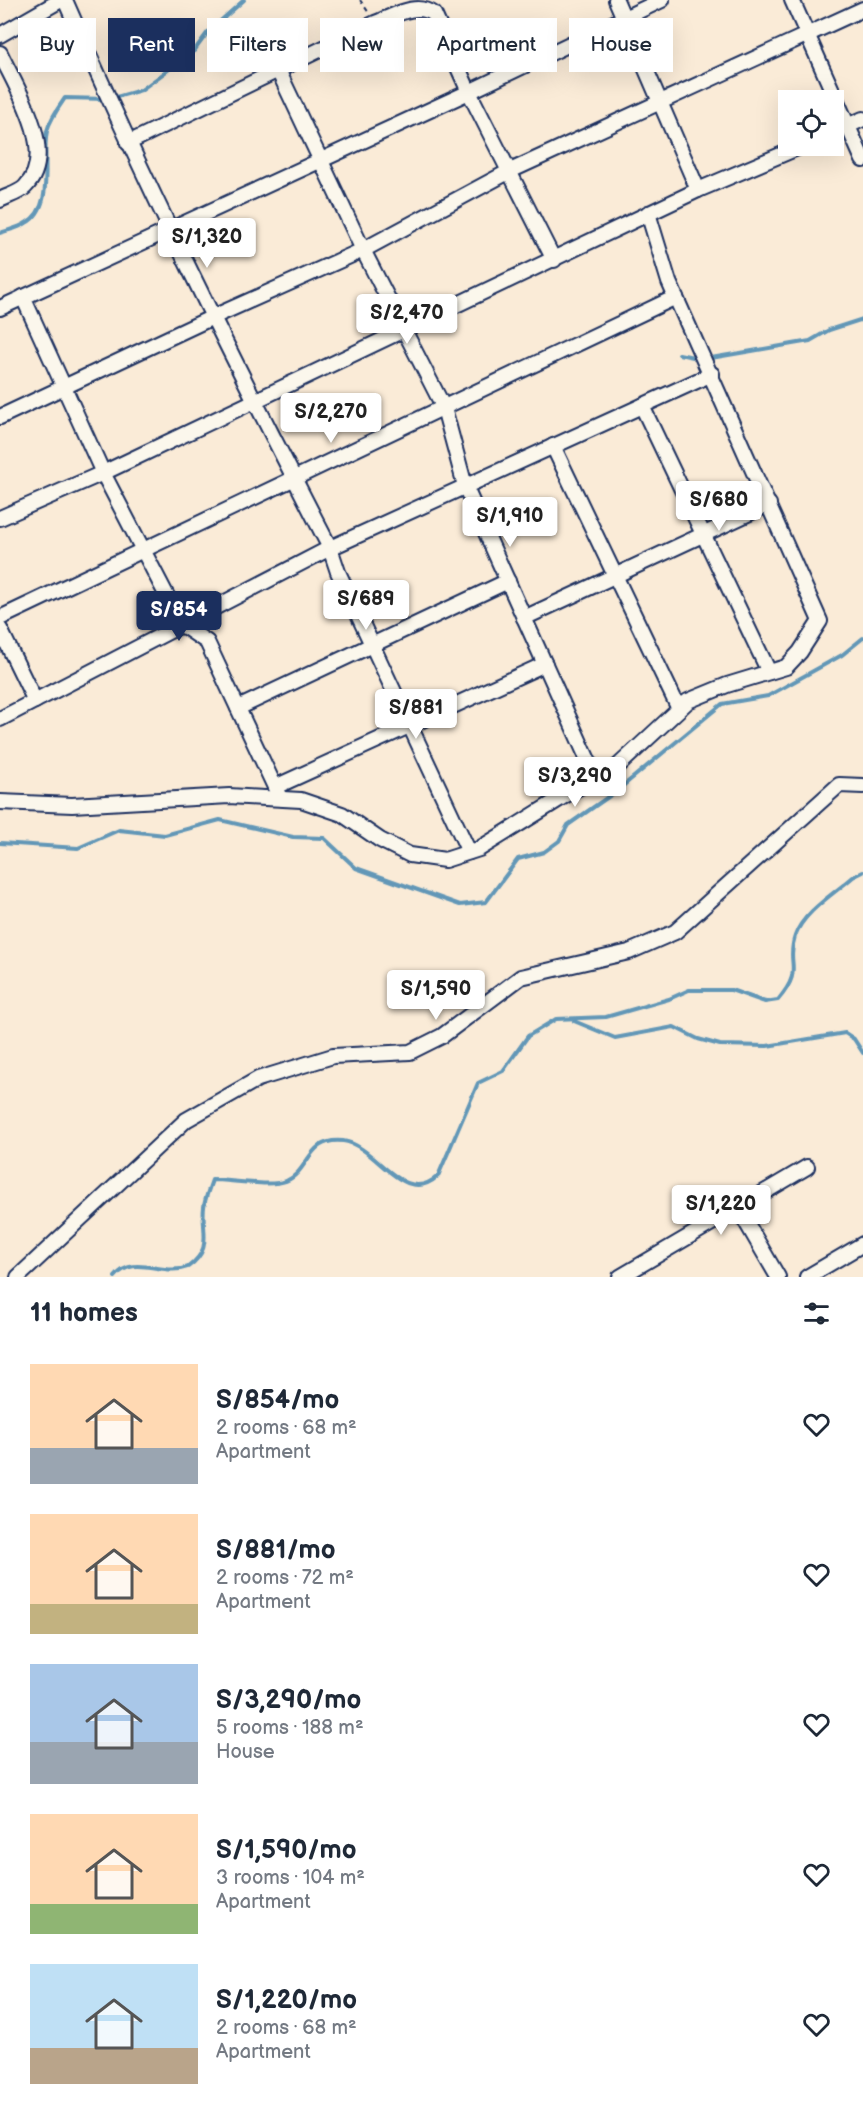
<!DOCTYPE html>
<html lang="en">
<head>
<meta charset="utf-8">
<style>
  :root { --surface:#fff; --page:#f2f2f3; --text:#1f2937; --muted:#747a83; --accent:#1b2f5e }
  body { margin:0; font-family:"Balsamiq Sans",sans-serif; background:var(--page); color:var(--text); height:100vh; display:flex; flex-direction:column; font-size:22px; white-space:nowrap }
  * { box-sizing:border-box; margin:0 }
  p { font-size:20px; color:var(--muted) }
  .icon { flex:none; width:33px; height:33px; fill:none; stroke:currentColor; stroke-width:2; stroke-linecap:round; stroke-linejoin:round }
  .map { position:relative; height:1277px; overflow:hidden }
  .panel { display:flex; flex-direction:column; background:var(--surface); flex:1 }
  .panel>* { flex:none }
  .top-card { position:absolute; left:18px; top:18px; width:828px; height:54px; display:flex; gap:12px }
  .buttons { position:absolute; left:778px; top:90px; display:grid; gap:12px }
  .buttons a { display:grid; place-items:center; width:66px; height:66px; border-radius:0px; background:var(--surface); box-shadow:0 6px 24px #0002; font-size:30px }
  .price { position:absolute; translate:-50% -51px; padding:0 14px; border-radius:6px; background:#fff; color:#222; font-size:20px; line-height:39px; filter:drop-shadow(0 2px 3px #0008) }
  .price::after { content:''; position:absolute; left:50%; top:36px; width:18px; height:14px; margin-left:-9px; background:inherit; clip-path:polygon(0 0,100% 0,50% 100%) }
  .price.active { background:var(--accent); color:#fff }
  ul { padding:0; list-style:none }
  li { display:flex; align-items:center; gap:18px; height:150px; padding:0 30px }
  li span { display:grid; place-items:center; flex:none; width:168px; height:120px; border-radius:0px; color:#555 }
  li>.icon { margin-inline-start:auto }
  span .icon { width:72px; height:72px; fill:#fffc; stroke-width:1 }
  li b { font-size:26px }
  h2 { display:flex; justify-content:space-between; align-items:center; height:72px; padding:0 30px; font-size:26px }
  .tag { padding:0 21px; border-radius:0px; background:var(--surface); box-shadow:0 6px 24px #0002; font-size:21px; line-height:54px }
  .tag.active { background:var(--accent); color:#fff }
  .map>svg:first-child { display:block }
</style>
</head>
<body>
<div class="map">
<svg width="863" height="1277" viewBox="0 0 863 1277">
  <rect width="100%" height="100%" fill="#faebd7"/>
  <filter id="ink" filterUnits="userSpaceOnUse"><feTurbulence type="fractalNoise" baseFrequency=".0167" numOctaves="2"/><feDisplacementMap in="SourceGraphic" scale="12" xChannelSelector="R" yChannelSelector="G"/><feConvolveMatrix kernelMatrix="1 2 1 2 8 2 1 2 1" color-interpolation-filters="sRGB"/></filter>
  <g filter="url(#ink)">
    <g fill="none" stroke-linecap="round" stroke-linejoin="round">
      <g stroke="#6297b7" stroke-width="4">
        <path d="M113 98 141 90 194 51 208 32 244 0"/>
        <path d="M0 233C8 230 19 228 26 223 56 207 41 156 47 131 50 119 58 108 65 98L106 99"/>
        <path d="M679 354 698 358"/>
        <path d="M705 359 810 341 829 330 863 319"/>
        <path d="M0 843 78 848 119 830 165 835 220 820 293 837 324 838 356 868 460 905 486 902 518 859 544 852 559 841 568 825 618 790 722 704 768 696 842 655 863 638"/>
        <path d="M574 1021 615 1038 674 1027 698 1039 720 1045 767 1046 845 1033 854 1039 863 1053"/>
        <path d="M115 1277C133 1253 163 1277 188 1267 214 1248 201 1232 204 1207 205 1198 209 1189 212 1180 230 1180 271 1187 286 1181 310 1171 307 1137 343 1141 376 1145 403 1208 438 1176L478 1083 503 1071 528 1036 556 1019 606 1017 669 999 689 990H731L765 1002 778 1000C805 968 785 965 795 936 803 912 835 893 853 877L863 872"/>
      </g>
      <defs>
        <g id="minor">
          <path d="M65 0C146 186 237 368 330 548L338 572 469 852"/>
          <path d="M616 0 698 190"/>
          <path d="M792 0 863 160"/>
          <path d="M0 35 61 0"/>
          <path d="M0 53C16 88 59 153 25 187 19 193 7 196 0 200"/>
          <path d="M278 70 363 250 444 408 465 486 596 778"/>
          <path d="M834 132 863 119"/>
          <path d="M128 143 375 23C394 16 416 1 434 14L469 92 554 260"/>
          <path d="M23 297 103 473 182 625 207 642 280 798"/>
          <path d="M0 308 469 92 662 0"/>
          <path d="M642 406 769 672"/>
          <path d="M0 417 213 317 363 250 510 171 863 9"/>
          <path d="M553 446 679 709"/>
          <path d="M0 518 103 473 698 190 802 146"/>
          <path d="M0 618 676 297"/>
          <path d="M524 618 769 504"/>
          <path d="M0 629 35 701"/>
          <path d="M238 708 508 581"/>
          <path d="M0 719 330 548 712 374"/>
          <path d="M275 787 545 664"/>
          <path d="M0 802 72 805 229 796 301 800 342 814 380 840 410 855 445 860 479 849 574 790 617 767 688 701 727 685 786 667 800 652 820 621 669 282 648 213"/>
          <path d="M738 1208 778 1277"/>
          <path d="M18 1277 186 1120 258 1079 333 1056 410 1052 442 1036 521 977 629 952 675 932 839 785 863 786"/>
          <path d="M620 1277 807 1167"/>
          <path d="M807 1277 863 1244"/>
        </g>
      </defs>
      <use href="#minor" stroke="#1b2f5e" stroke-width="18"/>
      <path stroke="#1b2f5e" stroke-width="2" stroke-dasharray="4.5 4.5" stroke-linecap="butt" d="M360 0 369 13"/>
      <use href="#minor" stroke="#fbf7ec" stroke-width="14"/>
    </g>
  </g>
</svg>
<div class="buttons">
<a><svg class="icon" aria-label="locate" viewBox="0 0 24 24"><circle cx="12" cy="12" r="6"/><path d="M12 2v4M12 18v4M2 12h4M18 12h4"/></svg></a>
</div>
<b class="price" style="left:207px;top:269px">S/1,320</b>
<b class="price" style="left:407px;top:345px">S/2,470</b>
<b class="price" style="left:331px;top:444px">S/2,270</b>
<b class="price" style="left:719px;top:532px">S/680</b>
<b class="price" style="left:510px;top:548px">S/1,910</b>
<b class="price" style="left:366px;top:631px">S/689</b>
<b class="price active" style="left:179px;top:642px">S/854</b>
<b class="price" style="left:416px;top:740px">S/881</b>
<b class="price" style="left:575px;top:808px">S/3,290</b>
<b class="price" style="left:436px;top:1021px">S/1,590</b>
<b class="price" style="left:721px;top:1236px">S/1,220</b>
<div class="top-card">
<a class="tag">Buy</a>
<a class="tag active">Rent</a>
<a class="tag">Filters</a>
<a class="tag">New</a>
<a class="tag">Apartment</a>
<a class="tag">House</a>
</div>
</div>
<section class="panel">
<h2>11 homes<svg class="icon" aria-label="filters" viewBox="0 0 24 24"><path d="M4 7h16M4 17h16"/><circle cx="9" cy="7" r="2"/><circle cx="15" cy="17" r="2"/></svg></h2>
<ul>
<li><span style="background:linear-gradient(#ffd9b3 70%,#9aa5b1 0)"><svg class="icon" aria-label="home" viewBox="0 0 24 24"><path d="M3 11l9-7 9 7M6 9v11h12V9"/></svg></span><div><b>S/854/mo</b><p>2 rooms · 68 m²</p><p>Apartment</p></div><svg class="icon" aria-label="heart" viewBox="0 0 24 24"><path d="M12 20l-8-8c-3-5 5-10 8-4 3-6 11-1 8 4z"/></svg></li>
<li><span style="background:linear-gradient(#ffd9b3 75%,#c2b280 0)"><svg class="icon" aria-label="home" viewBox="0 0 24 24"><path d="M3 11l9-7 9 7M6 9v11h12V9"/></svg></span><div><b>S/881/mo</b><p>2 rooms · 72 m²</p><p>Apartment</p></div><svg class="icon" aria-label="heart" viewBox="0 0 24 24"><path d="M12 20l-8-8c-3-5 5-10 8-4 3-6 11-1 8 4z"/></svg></li>
<li><span style="background:linear-gradient(#a9c7e8 65%,#9aa5b1 0)"><svg class="icon" aria-label="home" viewBox="0 0 24 24"><path d="M3 11l9-7 9 7M6 9v11h12V9"/></svg></span><div><b>S/3,290/mo</b><p>5 rooms · 188 m²</p><p>House</p></div><svg class="icon" aria-label="heart" viewBox="0 0 24 24"><path d="M12 20l-8-8c-3-5 5-10 8-4 3-6 11-1 8 4z"/></svg></li>
<li><span style="background:linear-gradient(#ffd9b3 75%,#8fb573 0)"><svg class="icon" aria-label="home" viewBox="0 0 24 24"><path d="M3 11l9-7 9 7M6 9v11h12V9"/></svg></span><div><b>S/1,590/mo</b><p>3 rooms · 104 m²</p><p>Apartment</p></div><svg class="icon" aria-label="heart" viewBox="0 0 24 24"><path d="M12 20l-8-8c-3-5 5-10 8-4 3-6 11-1 8 4z"/></svg></li>
<li><span style="background:linear-gradient(#bfe0f5 70%,#b9a48a 0)"><svg class="icon" aria-label="home" viewBox="0 0 24 24"><path d="M3 11l9-7 9 7M6 9v11h12V9"/></svg></span><div><b>S/1,220/mo</b><p>2 rooms · 68 m²</p><p>Apartment</p></div><svg class="icon" aria-label="heart" viewBox="0 0 24 24"><path d="M12 20l-8-8c-3-5 5-10 8-4 3-6 11-1 8 4z"/></svg></li>
</ul>
</section>
</body>
</html>
